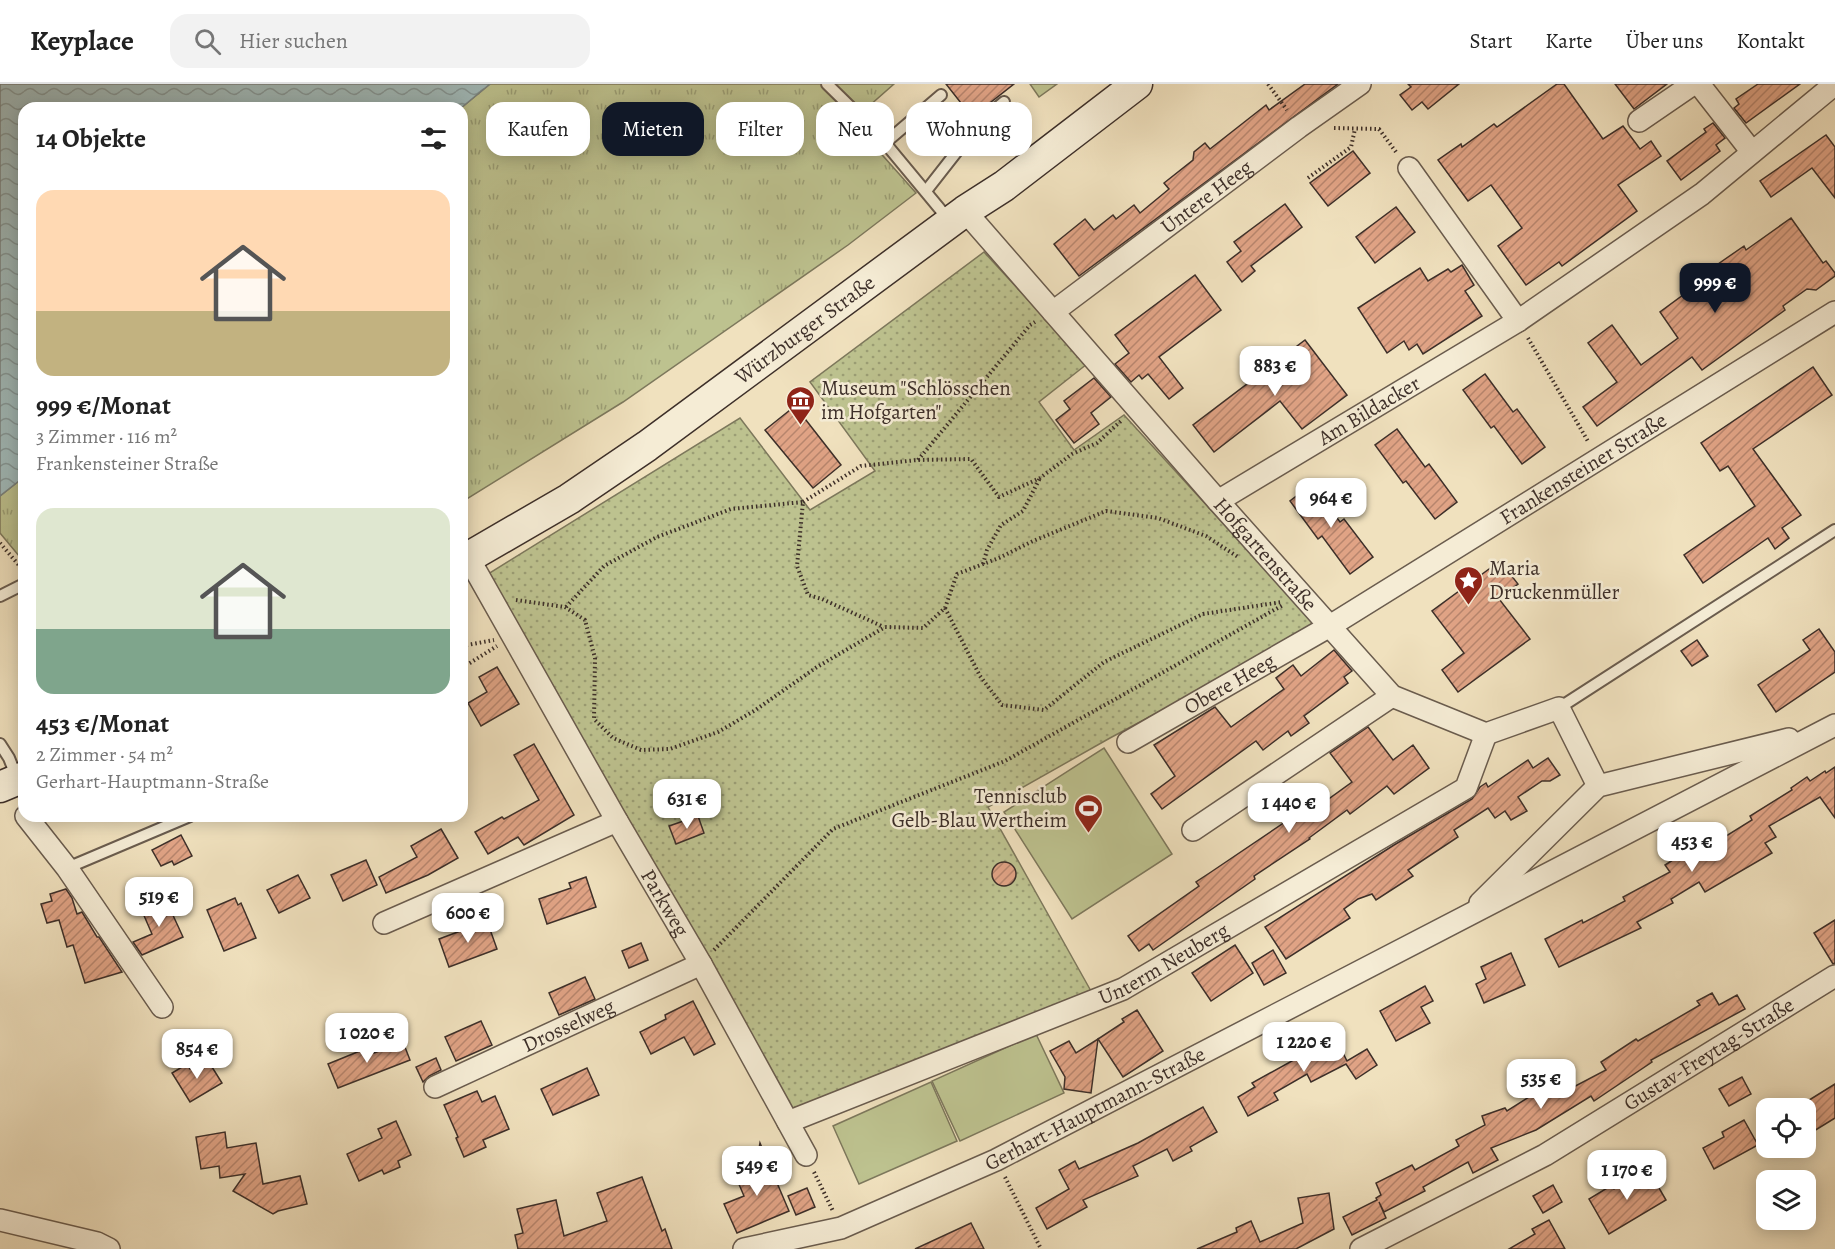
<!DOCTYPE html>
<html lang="de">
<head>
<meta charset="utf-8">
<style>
  :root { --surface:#fff; --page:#f2f2f2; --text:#222; --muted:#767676; --line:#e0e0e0; --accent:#111827 }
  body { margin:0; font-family:Alegreya,serif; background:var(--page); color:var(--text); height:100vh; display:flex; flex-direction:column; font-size:22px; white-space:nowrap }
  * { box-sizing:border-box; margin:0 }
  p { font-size:20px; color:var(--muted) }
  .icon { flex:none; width:33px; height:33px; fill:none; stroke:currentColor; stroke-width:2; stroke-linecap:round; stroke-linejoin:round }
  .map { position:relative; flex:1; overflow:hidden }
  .sheet { position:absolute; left:18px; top:18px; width:450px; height:720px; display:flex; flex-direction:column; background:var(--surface); border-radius:18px; box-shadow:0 3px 15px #0003 }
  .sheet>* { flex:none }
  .hud { position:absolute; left:486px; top:18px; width:570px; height:54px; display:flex; gap:12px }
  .controls { position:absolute; left:1756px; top:1014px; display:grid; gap:12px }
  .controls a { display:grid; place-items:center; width:60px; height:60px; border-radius:12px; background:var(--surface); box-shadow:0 3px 15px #0003; font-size:30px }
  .price { position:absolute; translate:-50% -51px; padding:0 14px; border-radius:12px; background:#fff; color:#222; font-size:20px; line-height:39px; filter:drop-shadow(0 2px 3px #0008) }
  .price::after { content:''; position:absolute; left:50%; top:36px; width:18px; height:14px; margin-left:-9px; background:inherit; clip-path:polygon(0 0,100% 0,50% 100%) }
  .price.selected { background:var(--accent); color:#fff }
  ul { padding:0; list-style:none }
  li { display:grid; align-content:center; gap:12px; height:318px; padding:0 18px }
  li span { display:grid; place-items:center; height:186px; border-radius:18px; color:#555 }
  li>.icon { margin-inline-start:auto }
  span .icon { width:108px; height:108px; fill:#fffc; stroke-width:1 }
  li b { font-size:26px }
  h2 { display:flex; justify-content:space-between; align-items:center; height:72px; padding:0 18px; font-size:26px }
  .pill { padding:0 21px; border-radius:18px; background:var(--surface); box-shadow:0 3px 15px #0003; font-size:21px; line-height:54px }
  .pill.selected { background:var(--accent); color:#fff }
  header { display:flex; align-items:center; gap:36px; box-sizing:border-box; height:84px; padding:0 30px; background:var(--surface); border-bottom:2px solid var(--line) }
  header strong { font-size:28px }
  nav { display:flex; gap:33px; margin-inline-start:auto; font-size:21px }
  .search { width:420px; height:54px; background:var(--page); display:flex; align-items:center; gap:15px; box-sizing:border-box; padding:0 21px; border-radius:18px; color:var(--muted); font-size:22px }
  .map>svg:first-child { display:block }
</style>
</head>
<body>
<header>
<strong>Keyplace</strong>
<div class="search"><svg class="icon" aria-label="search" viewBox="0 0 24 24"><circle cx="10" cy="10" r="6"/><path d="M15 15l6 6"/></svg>Hier suchen</div>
<nav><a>Start</a><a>Karte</a><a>Über uns</a><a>Kontakt</a></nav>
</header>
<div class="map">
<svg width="1835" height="1165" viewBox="0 0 1835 1165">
  <defs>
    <pattern id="grass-tufts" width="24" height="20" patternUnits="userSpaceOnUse" patternTransform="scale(1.5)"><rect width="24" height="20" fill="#bdc28f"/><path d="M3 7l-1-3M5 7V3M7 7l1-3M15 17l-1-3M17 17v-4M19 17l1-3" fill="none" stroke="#9b9e75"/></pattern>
    <pattern id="park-dots" width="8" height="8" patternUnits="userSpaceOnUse" patternTransform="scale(1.5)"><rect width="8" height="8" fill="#bdc28f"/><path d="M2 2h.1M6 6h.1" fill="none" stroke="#9b9e75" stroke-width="1.8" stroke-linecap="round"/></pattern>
    <pattern id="water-waves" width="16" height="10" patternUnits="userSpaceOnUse" patternTransform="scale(1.5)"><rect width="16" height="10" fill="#a0bbbc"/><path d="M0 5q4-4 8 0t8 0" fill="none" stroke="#849899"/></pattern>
    <pattern id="building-hatch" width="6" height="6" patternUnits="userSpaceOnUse" patternTransform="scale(1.5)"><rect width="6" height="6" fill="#e0a385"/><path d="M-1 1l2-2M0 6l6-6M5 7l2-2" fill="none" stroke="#b7856d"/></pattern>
  </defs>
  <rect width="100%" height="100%" fill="#f0e1be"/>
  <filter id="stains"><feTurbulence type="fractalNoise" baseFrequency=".00333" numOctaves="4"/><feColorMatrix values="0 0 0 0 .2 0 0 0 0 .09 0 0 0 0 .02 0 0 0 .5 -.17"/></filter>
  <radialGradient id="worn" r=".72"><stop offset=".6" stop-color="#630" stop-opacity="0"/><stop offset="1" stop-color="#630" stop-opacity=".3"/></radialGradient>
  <g fill="url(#grass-tufts)" stroke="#7d785c" stroke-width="1.5">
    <path d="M490 0H894L852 37 916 109 848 161 623 318 462 418 461 24Z"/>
    <path d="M24 393V478L0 449V412Z"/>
  </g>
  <path fill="url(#park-dots)" stroke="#7d785c" stroke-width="1.5" d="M984 168 1087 280 1039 318 1074 366 1124 331 1318 543 1110 654 988 723 1096 916 788 1038 488 490 740 334 810 426 875 387 810 298Z"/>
  <g fill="#bdc28f" stroke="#7d785c" stroke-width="1.5">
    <path d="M1030 0H1057L1039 13Z"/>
    <path d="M1104 664 1172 770 1072 835 1004 728Z"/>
    <path d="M1036 950 1064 1009 960 1057 932 997Z"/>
    <path d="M931 998 957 1057 859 1100 833 1042Z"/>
  </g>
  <path fill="url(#water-waves)" stroke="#788381" stroke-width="1.5" d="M0 0H490L461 24H24V393L0 412Z"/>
  <g fill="url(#building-hatch)" stroke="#3d2f29" stroke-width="1.5">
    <path d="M946 0H1014L972 33Z"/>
    <path d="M1305 0H1338L1079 192 1054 160 1085 135 1094 146 1113 131 1116 135 1134 121 1140 129 1169 105 1164 99 1193 76 1194 68 1205 59 1210 65 1266 21 1269 26Z"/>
    <path d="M1408 0H1459L1428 25 1422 18 1412 26 1400 11 1411 3Z"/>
    <path d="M1557 0H1564L1603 55 1623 42 1640 65 1651 57 1661 72 1618 101 1637 127 1562 182 1559 178 1526 201 1498 162 1522 144 1491 101 1468 117 1438 76 1461 60 1462 63 1494 40 1497 43Z"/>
    <path d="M1615 0H1667L1634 25Z"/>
    <path d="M1758 0H1800L1746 39 1734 24 1739 20 1736 15Z"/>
    <path d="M1713 39 1725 54 1716 61 1720 67 1681 96 1667 77 1706 48 1704 45Z"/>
    <path d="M1826 51 1835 63V114L1812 84 1771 113 1760 97Z"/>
    <path d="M1353 67 1370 89 1328 122 1310 99Z"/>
    <path d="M1285 120 1302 143 1251 182 1255 187 1242 198 1227 178 1241 167 1234 158Z"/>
    <path d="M1396 123 1415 148 1375 179 1356 153Z"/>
    <path d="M1791 134 1823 179 1826 177 1835 189V192L1816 206 1807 205 1783 222 1785 226 1702 286 1692 273 1597 342 1583 323 1617 298 1588 259 1612 241 1641 281 1678 254 1660 228 1721 183 1718 180 1744 162 1746 166Z"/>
    <path d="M1462 181 1474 201 1465 207 1482 232 1423 270 1417 260 1409 266 1404 257 1387 269 1358 224 1420 184 1428 197 1448 185 1451 188Z"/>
    <path d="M1195 191 1221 226 1159 273 1183 304 1169 315 1148 290 1142 295 1139 291 1131 298 1115 280 1129 269 1115 251Z"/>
    <path d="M1305 256 1347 311 1302 345 1280 317 1214 368 1193 341Z"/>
    <path d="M1813 283 1832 311 1753 365 1801 431 1782 444 1789 454 1775 465 1768 454 1703 499 1684 471 1755 422 1728 382 1720 387 1701 359Z"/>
    <path d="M1485 290 1513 328 1517 325 1545 363 1522 380 1494 342 1491 344 1463 306Z"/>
    <path d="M1094 294 1111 313 1091 329 1099 340 1074 359 1056 336 1070 325 1064 317Z"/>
    <path d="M795 322 841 381 813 404 765 346Z"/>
    <path d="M1397 345 1425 383 1429 380 1457 418 1435 435 1406 397 1403 399 1375 361Z"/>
    <path d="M1312 400 1340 438 1344 435 1373 473 1350 490 1322 452 1318 455 1290 417Z"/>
    <path d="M1500 477 1518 500 1499 515 1530 555 1458 608 1442 586 1464 569 1432 527Z"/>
    <path d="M1819 545 1835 568V588L1776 628 1758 601 1810 566 1803 556Z"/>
    <path d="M1697 556 1708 572 1692 582 1681 567Z"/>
    <path d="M1334 566 1352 587 1344 593 1348 599 1304 632 1309 639 1291 652 1288 647 1263 666 1256 657 1162 725 1151 710 1175 692 1154 661 1215 623 1231 643 1284 605 1276 594 1293 581 1301 592Z"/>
    <path d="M497 583 519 620 481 642 468 619 487 608 479 593Z"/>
    <path d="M1368 643 1393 676 1413 661 1429 684 1394 710 1387 702 1350 730 1347 726 1309 754 1310 755 1254 792 1255 795 1153 866 1149 860 1139 867 1128 852 1199 802 1196 798 1211 788 1294 732 1298 737 1352 698 1330 669Z"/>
    <path d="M534 660 574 731 524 761 518 753 488 770 475 748 502 733 504 735 539 716 514 671Z"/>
    <path d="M1548 674 1560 691 1550 697H1542L1518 713 1527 727 1511 736 1505 727 1495 734 1488 724 1454 746 1458 753 1408 786 1413 792 1376 816 1372 810 1358 815 1344 825 1350 834 1286 875 1265 843 1394 761 1472 715 1480 703 1486 699 1488 703 1528 676 1533 684Z"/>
    <path d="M1835 683V734L1820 713 1769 742 1776 753 1765 759 1772 769 1705 808 1699 798 1671 815 1673 819 1637 838 1641 844 1559 883 1545 855 1582 836 1583 839 1625 817 1623 813 1670 788 1665 781 1682 770 1686 777 1752 736 1750 732 1792 706 1791 704 1807 693 1810 697 1825 687 1826 689Z"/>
    <path d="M698 732 704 749 676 760 669 742Z"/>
    <path d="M441 745 458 774 428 791 386 809 379 793 417 773 411 762Z"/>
    <path d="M181 751 192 772 174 781 172 777 161 782 152 766Z"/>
    <path d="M366 776 377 801 343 817 331 791Z"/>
    <circle cx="1004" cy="790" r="12"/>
    <path d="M298 791 310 814 279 829 267 806Z"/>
    <path d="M586 793 596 823 547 840 539 815 571 804 569 799Z"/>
    <path d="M66 805 72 814 77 830 82 828 97 853H99L122 888 85 899 73 861 67 863 59 836 47 839 41 820 52 817 50 810Z"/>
    <path d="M235 814 238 821 241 819 256 854 224 867 207 826Z"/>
    <path d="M166 816 183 853 142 871 133 858 152 850 142 827Z"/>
    <path d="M1835 836V879L1833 880 1814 849Z"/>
    <path d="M487 837 497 865 449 883 439 855Z"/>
    <path d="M641 859 648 876 629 884 622 867Z"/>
    <path d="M1235 861 1253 889 1211 917 1192 889Z"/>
    <path d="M1273 866 1286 889 1264 901 1252 879Z"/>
    <path d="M1511 869 1525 901 1484 919 1476 900 1486 895 1481 883Z"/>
    <path d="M585 893 595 915 559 931 549 909Z"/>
    <path d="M1425 902 1433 917 1421 923 1430 939 1396 957 1380 927Z"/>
    <path d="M1712 909 1719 921 1737 911 1745 925 1651 976 1652 978 1594 1017 1591 1012 1536 1046 1491 1064 1498 1076 1473 1089 1468 1078 1423 1103 1425 1107 1384 1128 1379 1118 1386 1134 1352 1151 1343 1133 1377 1116 1376 1114 1381 1111 1376 1099 1412 1081 1415 1086 1459 1062 1456 1056 1485 1041 1482 1032 1505 1024 1507 1027 1537 1008 1541 1014 1560 1002 1564 1008 1606 986 1601 978 1636 955 1638 957 1700 921 1697 917Z"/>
    <path d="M693 917 715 960 694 971 684 953 651 970 640 948 666 935 665 931Z"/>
    <path d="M1137 926 1163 967 1123 993 1098 955 1124 938 1122 935Z"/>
    <path d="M481 937 492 961 456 977 445 953Z"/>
    <path d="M1335 953 1347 977 1367 965 1377 981 1356 995 1346 980 1311 998 1307 990 1274 1009 1278 1016 1248 1032 1238 1013 1255 1003 1252 999Z"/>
    <path d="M1098 955 1091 1009 1064 1005 1065 993 1050 967 1069 957 1076 969Z"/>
    <path d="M403 958 410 976 338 1004 328 980 372 962 374 969Z"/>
    <path d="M436 974 441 986 429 992 423 998 416 983Z"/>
    <path d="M207 975 222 999 190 1018 172 989 187 980 190 985Z"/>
    <path d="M587 984 599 1011 553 1031 541 1005Z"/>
    <path d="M1742 993 1751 1010 1729 1022 1719 1005Z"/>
    <path d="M1835 1000V1034L1806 1052V1018Z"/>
    <path d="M477 1007 482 1018 495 1012 509 1045 483 1056 486 1063 464 1073 456 1054 458 1053 444 1021Z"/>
    <path d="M1203 1023 1217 1048 1190 1063 1192 1067 1173 1077 1167 1065 1133 1082 1138 1092 1083 1116 1087 1123 1047 1145 1036 1124 1069 1105 1059 1086 1075 1077 1079 1085 1138 1059Z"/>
    <path d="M1744 1036 1758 1061 1714 1085 1703 1064 1724 1053 1722 1048Z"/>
    <path d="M396 1037 411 1071 398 1077 400 1083 384 1090 382 1086 359 1097 347 1070 382 1054 378 1045Z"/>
    <path d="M225 1048 227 1064 256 1059 263 1100 300 1092 307 1120 278 1127 273 1130 233 1107 245 1090 220 1094 219 1082 201 1085 196 1053Z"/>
    <path d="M760 1059 789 1127 737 1149 724 1120 744 1112 735 1091 756 1082Z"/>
    <path d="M1648 1085 1666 1116 1609 1150 1589 1115 1612 1101 1614 1105Z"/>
    <path d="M642 1093 662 1147 665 1145 672 1165H518L515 1151 523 1149 517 1125 556 1116 564 1152 607 1137 597 1109Z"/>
    <path d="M1553 1101 1562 1118 1543 1129 1533 1112Z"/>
    <path d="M807 1104 815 1123 796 1131 788 1112Z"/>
    <path d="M1329 1109 1334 1145 1296 1165H1197L1237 1148 1236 1144 1251 1137 1260 1158 1303 1139 1298 1114Z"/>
    <path d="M1549 1136 1565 1165H1509L1535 1150 1532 1145Z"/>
    <path d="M971 1139 984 1165H915Z"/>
  </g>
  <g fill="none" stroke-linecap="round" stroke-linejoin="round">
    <defs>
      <g id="service">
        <path d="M827 0 876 48 949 136"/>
        <path d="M885 59 941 11"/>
        <path d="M926 107 980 38 1004 18"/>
        <path d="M0 512 24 500"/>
        <path d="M1559 624 1835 446"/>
        <path d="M0 660 9 674 17 694"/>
        <path d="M67 784 190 732"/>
      </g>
      <g id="minor">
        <path d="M1699 0 1752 68"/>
        <path d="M1639 37 1693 0"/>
        <path d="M1409 84 1518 237"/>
        <path id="s1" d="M965 127 1218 417 1392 612 1486 650 1559 624 1598 702"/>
        <path id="s2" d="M1053 228 1299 43 1360 0"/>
        <path id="s3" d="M1218 417 1518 237 1702 110 1835 0"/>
        <path id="s4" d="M468 473 617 737 701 880 806 1071"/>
        <path id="s5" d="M1128 658 1330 542 1835 228"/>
        <path d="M26 732 67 784 162 923"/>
        <path d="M1193 746 1392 612"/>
        <path d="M1480 819 1598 702 1789 655"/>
        <path d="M384 839 617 737"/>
        <path id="s6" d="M435 1003 701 880"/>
        <path id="s7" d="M788 1038 1123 905 1466 704 1486 650"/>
        <path d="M0 1136 97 1159 109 1165"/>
        <path id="s8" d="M744 1165 841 1144 996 1076 1835 641"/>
        <path id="s9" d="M1361 1165 1545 1071 1835 892"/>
      </g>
      <g id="secondary">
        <path id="s10" d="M462 477 569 415 647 362 965 127 1004 102 1137 0"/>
        <path d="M0 703 24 693"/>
      </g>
    </defs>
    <use href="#service" stroke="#6a5c4e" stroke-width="14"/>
    <use href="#minor" stroke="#6a5c4e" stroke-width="24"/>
    <use href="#secondary" stroke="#3d2f29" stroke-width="33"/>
    <g stroke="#3d2f29" stroke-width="4" stroke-dasharray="1.5 3" stroke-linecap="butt">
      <path d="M1268 0 1287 26"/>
      <path d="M1334 44 1379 45 1396 68"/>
      <path d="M1308 94 1351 63 1355 45"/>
      <path d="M1528 254 1589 359"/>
      <path d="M918 376 1030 241 1035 238"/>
      <path d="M803 418 861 382 917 376 971 375 999 413 1040 394 1072 370 1097 359 1122 336"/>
      <path d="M0 459 23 486"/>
      <path d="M983 480 987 466 1001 441 1023 427 1040 394"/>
      <path d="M516 516 565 523 585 536 595 574 594 635 613 654 641 666 670 665 718 648 754 627 817 583 885 543 923 544 945 524 957 490 999 474 1033 457 1106 427 1158 434 1206 452 1238 473"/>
      <path d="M566 523 604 482 657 453 731 425 803 418 797 482 808 511 822 515 884 543"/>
      <path d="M945 524 980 592 1002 621 1044 626 1104 578 1203 530 1282 518"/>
      <path d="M462 562 494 556"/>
      <path d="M462 584 497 562"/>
      <path d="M714 866 833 745 1005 677 1283 521"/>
      <path d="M814 1088 833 1127"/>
      <path d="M1005 1093 1041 1165"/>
    </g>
    <use href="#service" stroke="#f5ecd5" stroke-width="10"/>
    <use href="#minor" stroke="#f5ecd5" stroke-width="21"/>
    <use href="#secondary" stroke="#f5ecd5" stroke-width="30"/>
  </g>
  <defs>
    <symbol id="museum-pin" viewBox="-11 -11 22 30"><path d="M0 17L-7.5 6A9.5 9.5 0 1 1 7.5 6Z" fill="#8f2418" stroke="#f5ecd5"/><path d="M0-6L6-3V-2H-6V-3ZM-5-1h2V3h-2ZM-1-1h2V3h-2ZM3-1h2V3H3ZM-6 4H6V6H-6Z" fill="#fff"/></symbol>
    <symbol id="sight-pin" viewBox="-11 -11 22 30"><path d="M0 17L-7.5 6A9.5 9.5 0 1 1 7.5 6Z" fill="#8f2418" stroke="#f5ecd5"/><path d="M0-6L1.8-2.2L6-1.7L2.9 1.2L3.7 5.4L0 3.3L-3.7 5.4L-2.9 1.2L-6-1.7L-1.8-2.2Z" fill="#fff"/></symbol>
    <symbol id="stadium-pin" viewBox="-11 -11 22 30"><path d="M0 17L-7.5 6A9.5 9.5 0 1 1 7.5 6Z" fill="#8f2418" stroke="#f5ecd5"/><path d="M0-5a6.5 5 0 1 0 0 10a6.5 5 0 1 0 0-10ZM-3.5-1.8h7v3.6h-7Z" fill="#fff"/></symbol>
  </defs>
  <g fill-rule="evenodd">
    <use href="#museum-pin" x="784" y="300" width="33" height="45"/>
    <use href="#sight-pin" x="1452" y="480" width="33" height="45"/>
    <use href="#stadium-pin" x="1072" y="708" width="33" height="45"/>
  </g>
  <g text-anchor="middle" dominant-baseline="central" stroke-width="5" stroke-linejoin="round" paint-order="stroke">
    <g font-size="21" fill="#3d2f29" stroke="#f5ecd5">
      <text stroke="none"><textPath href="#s2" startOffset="192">Untere Heeg</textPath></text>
      <text stroke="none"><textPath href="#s10" startOffset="414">Würzburger Straße</textPath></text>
      <text stroke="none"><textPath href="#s3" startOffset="176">Am Bildacker</textPath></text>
      <text stroke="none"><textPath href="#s5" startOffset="531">Frankensteiner Straße</textPath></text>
      <text stroke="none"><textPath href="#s1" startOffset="456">Hofgartenstraße</textPath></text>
      <text stroke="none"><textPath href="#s5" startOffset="117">Obere Heeg</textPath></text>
      <text stroke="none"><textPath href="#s4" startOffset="398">Parkweg</textPath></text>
      <text stroke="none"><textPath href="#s7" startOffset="408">Unterm Neuberg</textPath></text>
      <text stroke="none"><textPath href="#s6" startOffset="147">Drosselweg</textPath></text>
      <text stroke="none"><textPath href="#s9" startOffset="399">Gustav-Freytag-Straße</textPath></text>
      <text stroke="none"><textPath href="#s8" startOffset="380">Gerhart-Hauptmann-Straße</textPath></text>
    </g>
    <g font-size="21" fill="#3d2f29" stroke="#f5ecd5" text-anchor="start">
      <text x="821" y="304">Museum "Schlösschen<tspan x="821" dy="24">im Hofgarten"</tspan></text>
      <text x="1489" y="484">Maria<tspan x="1489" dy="24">Druckenmüller</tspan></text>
      <text x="1067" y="712" text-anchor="end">Tennisclub<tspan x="1067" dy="24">Gelb-Blau Wertheim</tspan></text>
    </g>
  </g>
  <rect width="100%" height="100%" filter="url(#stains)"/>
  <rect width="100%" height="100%" fill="url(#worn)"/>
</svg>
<div class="controls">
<a><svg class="icon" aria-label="locate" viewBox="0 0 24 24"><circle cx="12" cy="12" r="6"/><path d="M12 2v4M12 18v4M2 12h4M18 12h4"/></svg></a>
<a><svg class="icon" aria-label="layers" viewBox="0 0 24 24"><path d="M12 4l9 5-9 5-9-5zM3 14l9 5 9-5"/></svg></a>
</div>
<b class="price selected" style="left:1715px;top:230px">999 €</b>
<b class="price" style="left:1275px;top:313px">883 €</b>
<b class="price" style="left:1331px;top:445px">964 €</b>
<b class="price" style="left:687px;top:746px">631 €</b>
<b class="price" style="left:1289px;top:750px">1 440 €</b>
<b class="price" style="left:1692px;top:789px">453 €</b>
<b class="price" style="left:159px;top:844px">519 €</b>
<b class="price" style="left:468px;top:860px">600 €</b>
<b class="price" style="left:367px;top:980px">1 020 €</b>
<b class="price" style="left:1304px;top:989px">1 220 €</b>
<b class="price" style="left:197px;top:996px">854 €</b>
<b class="price" style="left:1541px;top:1026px">535 €</b>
<b class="price" style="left:757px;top:1113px">549 €</b>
<b class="price" style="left:1627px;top:1117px">1 170 €</b>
<div class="hud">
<a class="pill">Kaufen</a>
<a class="pill selected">Mieten</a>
<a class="pill">Filter</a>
<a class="pill">Neu</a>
<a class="pill">Wohnung</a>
</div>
<section class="sheet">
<h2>14 Objekte<svg class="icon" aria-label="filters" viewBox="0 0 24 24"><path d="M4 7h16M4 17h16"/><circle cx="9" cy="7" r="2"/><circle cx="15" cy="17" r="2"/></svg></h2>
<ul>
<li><span style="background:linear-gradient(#ffd9b3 65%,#c2b280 0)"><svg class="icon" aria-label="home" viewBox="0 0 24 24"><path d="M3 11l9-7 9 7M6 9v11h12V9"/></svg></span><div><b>999 €/Monat</b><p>3 Zimmer · 116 m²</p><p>Frankensteiner Straße</p></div></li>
<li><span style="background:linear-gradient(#dfe7d0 65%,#7fa58c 0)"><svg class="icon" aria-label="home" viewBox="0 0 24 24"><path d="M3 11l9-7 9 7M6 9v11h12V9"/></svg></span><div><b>453 €/Monat</b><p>2 Zimmer · 54 m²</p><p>Gerhart-Hauptmann-Straße</p></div></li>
</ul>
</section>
</div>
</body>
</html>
